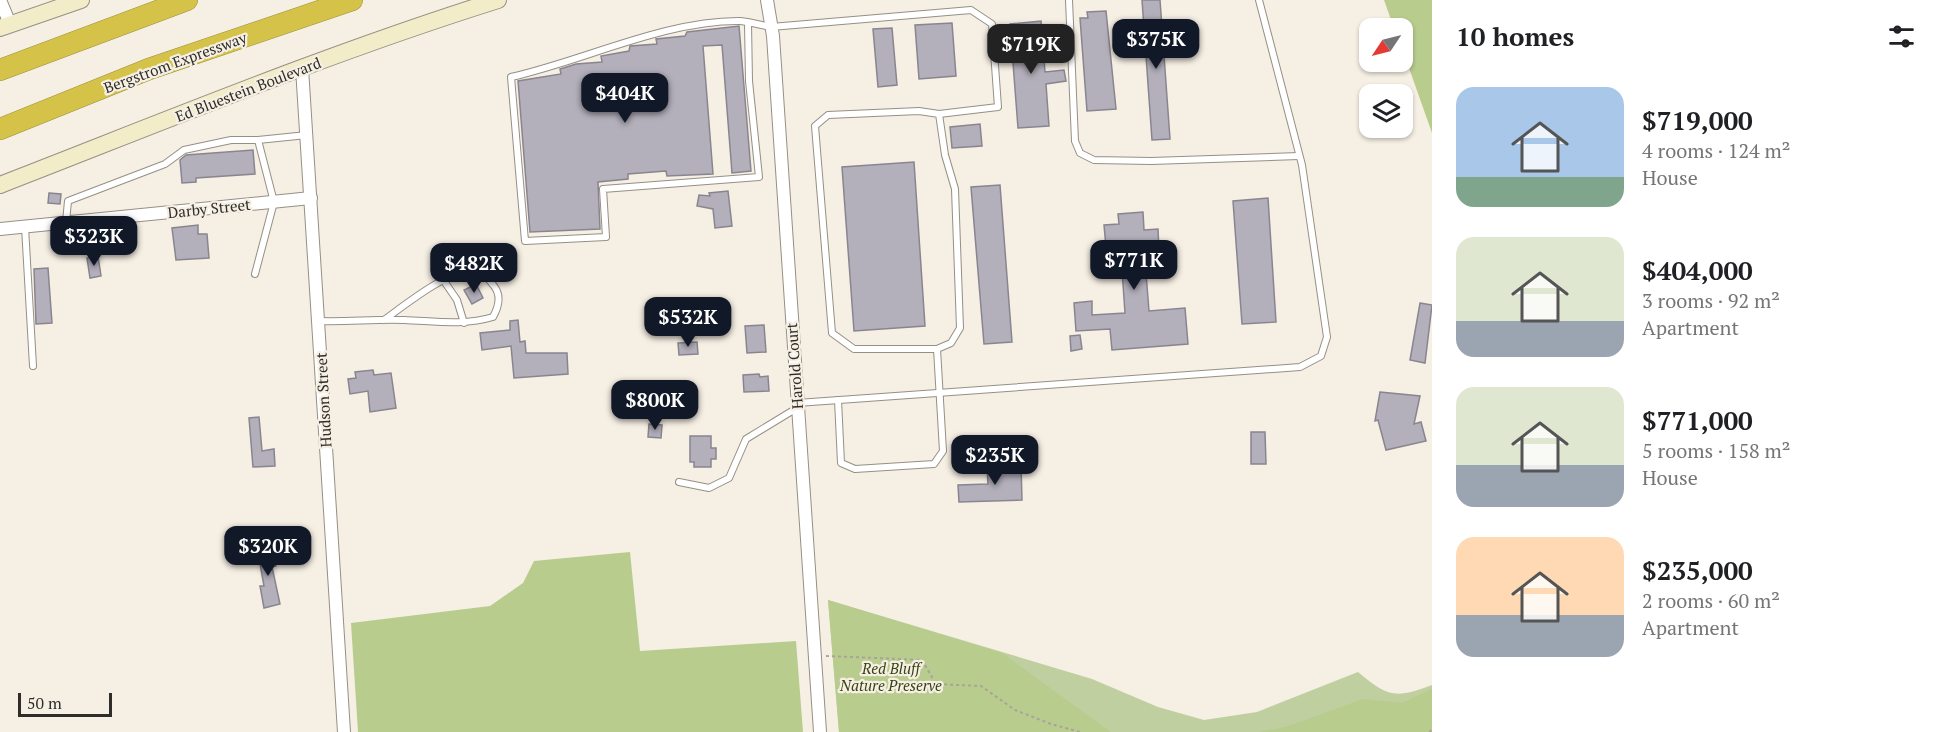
<!DOCTYPE html>
<html lang="en">
<head>
<meta charset="utf-8">
<style>
  :root { --surface:#fff; --page:#f6f6f6; --text:#202124; --muted:#757577; --accent:#111827 }
  body { margin:0; font-family:"PT Serif",serif; background:var(--page); color:var(--text); height:100vh; display:flex; flex-direction:column; font-size:22px; white-space:nowrap }
  * { box-sizing:border-box; margin:0 }
  p { font-size:20px; color:var(--muted) }
  .icon { flex:none; width:33px; height:33px; fill:none; stroke:currentColor; stroke-width:2; stroke-linecap:round; stroke-linejoin:round }
  .map { position:relative; flex:1; overflow:hidden }
  .side { display:flex; flex-direction:column; background:var(--surface); width:510px }
  .side>* { flex:none }
  .needle { width:39px; rotate:235deg }
  .controls { position:absolute; left:1359px; top:18px; display:grid; gap:12px }
  .controls a { display:grid; place-items:center; width:54px; height:54px; border-radius:12px; background:var(--surface); box-shadow:0 2px 4px #0004; font-size:30px }
  .scale { position:absolute; left:18px; bottom:15px; width:94px; box-sizing:border-box; padding-left:6px; border:3px solid #2f2d29; border-top:0; font-size:16px; line-height:21px; white-space:nowrap; color:#2f2d29; -webkit-text-stroke:4px #f6efe4; paint-order:stroke }
  .price { position:absolute; translate:-50% -51px; padding:0 14px; border-radius:12px; background:var(--accent); color:#fff; font-size:20px; line-height:39px; filter:drop-shadow(0 2px 3px #0008) }
  .price::after { content:''; position:absolute; left:50%; top:36px; width:18px; height:14px; margin-left:-9px; background:inherit; clip-path:polygon(0 0,100% 0,50% 100%) }
  .price.current { background:#222; color:#fff }
  ul { padding:0; list-style:none }
  li { display:flex; align-items:center; gap:18px; height:150px; padding:0 24px }
  li span { display:grid; place-items:center; flex:none; width:168px; height:120px; border-radius:18px; color:#555 }
  li>.icon { margin-inline-start:auto }
  span .icon { width:72px; height:72px; fill:#fffc; stroke-width:1 }
  li b { font-size:26px }
  h2 { display:flex; justify-content:space-between; align-items:center; height:72px; padding:0 24px; font-size:26px }
  main { display:flex; flex:1; min-height:0 }
  .map>svg:first-child { display:block }
</style>
</head>
<body>
<main>
<div class="map">
<svg width="1432" height="732" viewBox="0 0 1432 732">
  <rect width="100%" height="100%" fill="#f6efe4"/>
  <path fill="#bfcf9f" d="M828 600 1092 679 1158 707 1204 720 1257 712 1358 672C1388 697 1395 699 1432 685V732H839Z"/>
  <g fill="#b8cc8d">
    <path d="M1384 0H1432V133L1403 51 1402 28H1394Z"/>
    <path d="M630 552 640 651 796 641 803 732H358L351 623 490 606 523 583 534 561Z"/>
    <path d="M828 600 1002 653 1111 732H839Z"/>
    <path d="M1432 689V732H1259L1286 727 1363 699 1402 703Z"/>
  </g>
  <g fill="#b3afbb" stroke="#898590" stroke-width="1.5">
    <path d="M1142 0H1160L1170 139 1152 140Z"/>
    <path d="M1106 11 1116 109 1087 111 1080 18H1088L1087 12Z"/>
    <path d="M1041 21 1045 72 1064 70 1066 81 1046 84 1049 126 1018 128 1010 24Z"/>
    <path d="M952 23 956 76 919 79 915 25Z"/>
    <path d="M739 26 751 171 732 173 722 45 703 46 713 174 667 176 666 171 628 174V179L598 182 600 229 530 232 518 81 561 74 560 69 576 64 602 62 601 56 629 51 630 46 657 44 656 39 685 36 687 32Z"/>
    <path d="M892 28 897 85 878 87 873 29Z"/>
    <path d="M980 124 982 146 952 148 950 127Z"/>
    <path d="M253 150 255 174 196 178V182L182 183 180 160 186 155Z"/>
    <path d="M914 162 925 326 854 331 842 167Z"/>
    <path d="M1000 185 1012 342 984 344 971 187Z"/>
    <path d="M728 191 732 226 715 228 713 209 697 206 699 195 710 196 709 193Z"/>
    <path d="M49 193 61 194 60 204 48 203Z"/>
    <path d="M1268 198 1276 322 1242 324 1233 201Z"/>
    <path d="M1143 212 1144 230 1158 229 1160 272 1146 273 1149 311 1185 308 1188 344 1112 350 1110 329 1076 331 1074 303 1092 301V315L1125 313 1122 270 1103 271V259L1107 258 1104 225 1119 224 1118 214Z"/>
    <path d="M198 225V234H207L209 258 176 260 172 228Z"/>
    <path d="M98 256 101 276 90 278 87 258Z"/>
    <path d="M48 268 52 323 36 324 34 269Z"/>
    <path d="M476 284 483 298 472 304 464 290Z"/>
    <path d="M1420 303 1432 305 1425 363 1410 360Z"/>
    <path d="M518 320 520 342 525 341 526 353H567L568 374 514 378 511 346 482 350 480 333 510 330V321Z"/>
    <path d="M764 325 766 352 747 353 745 326Z"/>
    <path d="M1080 335 1082 349 1071 351 1070 336Z"/>
    <path d="M697 342 698 354 679 355 678 343Z"/>
    <path d="M373 370 374 375 391 373 396 408 370 412 368 391 350 394 348 379 356 378 355 372Z"/>
    <path d="M759 374 760 377 768 376 769 391 744 392 743 375Z"/>
    <path d="M1380 392 1420 396 1414 424 1421 422 1426 441 1386 450 1378 420 1375 421Z"/>
    <path d="M259 417 262 451 274 449 275 466 253 467 249 418Z"/>
    <path d="M649 424 662 425 661 438 648 437Z"/>
    <path d="M1251 432H1265L1266 464H1251Z"/>
    <path d="M690 436H711V448H716V459H711V467H694V462H690Z"/>
    <path d="M1021 464 1022 500 959 502 958 485 988 484 987 467Z"/>
    <path d="M269 545 270 551 273 550 276 566 272 567 280 604 264 608 260 586H264L257 547Z"/>
  </g>
  <g fill="none" stroke-linecap="round" stroke-linejoin="round">
    <defs>
      <g id="lane">
        <path d="M1069 0 1075 141 1080 153 1094 160 1151 161 1299 156"/>
        <path d="M748 23 749 81 759 177 603 189 606 237 525 241 511 77C583 61 666 20 740 21 750 22 761 25 771 27L971 10 992 24 998 107 939 114"/>
        <path d="M258 140 307 135"/>
        <path d="M66 222 68 201 165 164 184 150 231 140H258L274 202 255 274"/>
        <path d="M25 227 33 366"/>
        <path d="M444 281 457 300 464 323"/>
        <path d="M319 321C347 322 375 319 404 320 434 321 463 326 493 317 498 308 502 296 494 286 489 280 483 270 473 270 447 271 405 305 384 320"/>
        <path d="M838 400 841 463 855 469 934 464 943 451 937 349 951 343 960 328 955 189 945 155 939 114 919 111 828 115 815 126 832 333 854 349H937"/>
        <path d="M797 403 1300 367 1321 356 1327 337 1302 165 1259 0"/>
        <path d="M679 482 709 488 729 478 746 439 797 408"/>
      </g>
      <g id="street">
        <path d="M0 0 10 24"/>
        <path d="M767 0 773 36 820 732"/>
        <path d="M302 68 344 732"/>
        <path d="M0 229 311 198"/>
      </g>
      <g id="secondary">
        <path d="M0 28 81 0"/>
        <path d="M0 185C165 121 329 53 498 0"/>
      </g>
      <g id="highway">
        <path d="M0 70 187 0"/>
        <path d="M0 129 149 69 352 0"/>
      </g>
    </defs>
    <use href="#lane" stroke="#968f85" stroke-width="8"/>
    <use href="#street" stroke="#968f85" stroke-width="14"/>
    <use href="#secondary" stroke="#968f85" stroke-width="18"/>
    <use href="#highway" stroke="#9b8e3e" stroke-width="22"/>
    <g stroke="#a8a39b" stroke-width="2" stroke-dasharray="3 3" stroke-linecap="butt">
      <path d="M826 656 922 660 936 684 981 686 1015 710 1051 724 1080 732"/>
      <path d="M1429 732 1432 730"/>
    </g>
    <use href="#lane" stroke="#fff" stroke-width="6"/>
    <use href="#street" stroke="#fff" stroke-width="12"/>
    <use href="#secondary" stroke="#f2edc8" stroke-width="16"/>
    <use href="#highway" stroke="#d5c349" stroke-width="21"/>
  </g>
  <g text-anchor="middle" dominant-baseline="central" stroke-width="4.5" stroke-linejoin="round" paint-order="stroke">
    <g font-size="15" fill="#2f2d29" stroke="#f6efe4">
      <text transform="translate(175 62) rotate(-20)">Bergstrom Expressway</text>
      <text transform="translate(248 89) rotate(-21)">Ed Bluestein Boulevard</text>
      <text transform="translate(209 208) rotate(-6)">Darby Street</text>
      <text transform="translate(794 366) rotate(-94)">Harold Court</text>
      <text transform="translate(323 400) rotate(-93)">Hudson Street</text>
    </g>
    <g font-size="15" font-style="italic" fill="#374315" stroke="#f6efe4">
      <text x="891" y="668">Red Bluff<tspan x="891" dy="17">Nature Preserve</tspan></text>
    </g>
  </g>
</svg>
<div class="controls">
<a><svg class="needle" viewBox="-14 -14 28 28"><path d="M0-13l5 13h-10z" fill="#e53935"/><path d="M0 13l5-13h-10z" fill="#757577"/></svg></a>
<a><svg class="icon" aria-label="layers" viewBox="0 0 24 24"><path d="M12 4l9 5-9 5-9-5zM3 14l9 5 9-5"/></svg></a>
</div>
<div class="scale">50 m</div>
<b class="price" style="left:1156px;top:70px">$375K</b>
<b class="price current" style="left:1031px;top:75px">$719K</b>
<b class="price" style="left:625px;top:124px">$404K</b>
<b class="price" style="left:94px;top:267px">$323K</b>
<b class="price" style="left:1134px;top:291px">$771K</b>
<b class="price" style="left:474px;top:294px">$482K</b>
<b class="price" style="left:688px;top:348px">$532K</b>
<b class="price" style="left:655px;top:431px">$800K</b>
<b class="price" style="left:995px;top:486px">$235K</b>
<b class="price" style="left:268px;top:577px">$320K</b>
</div>
<section class="side">
<h2>10 homes<svg class="icon" aria-label="filters" viewBox="0 0 24 24"><path d="M4 7h16M4 17h16"/><circle cx="9" cy="7" r="2"/><circle cx="15" cy="17" r="2"/></svg></h2>
<ul>
<li><span style="background:linear-gradient(#a9c7e8 75%,#7fa58c 0)"><svg class="icon" aria-label="home" viewBox="0 0 24 24"><path d="M3 11l9-7 9 7M6 9v11h12V9"/></svg></span><div><b>$719,000</b><p>4 rooms · 124 m²</p><p>House</p></div></li>
<li><span style="background:linear-gradient(#dfe7d0 70%,#9aa5b1 0)"><svg class="icon" aria-label="home" viewBox="0 0 24 24"><path d="M3 11l9-7 9 7M6 9v11h12V9"/></svg></span><div><b>$404,000</b><p>3 rooms · 92 m²</p><p>Apartment</p></div></li>
<li><span style="background:linear-gradient(#dfe7d0 65%,#9aa5b1 0)"><svg class="icon" aria-label="home" viewBox="0 0 24 24"><path d="M3 11l9-7 9 7M6 9v11h12V9"/></svg></span><div><b>$771,000</b><p>5 rooms · 158 m²</p><p>House</p></div></li>
<li><span style="background:linear-gradient(#ffd9b3 65%,#9aa5b1 0)"><svg class="icon" aria-label="home" viewBox="0 0 24 24"><path d="M3 11l9-7 9 7M6 9v11h12V9"/></svg></span><div><b>$235,000</b><p>2 rooms · 60 m²</p><p>Apartment</p></div></li>
</ul>
</section>
</main>
</body>
</html>
